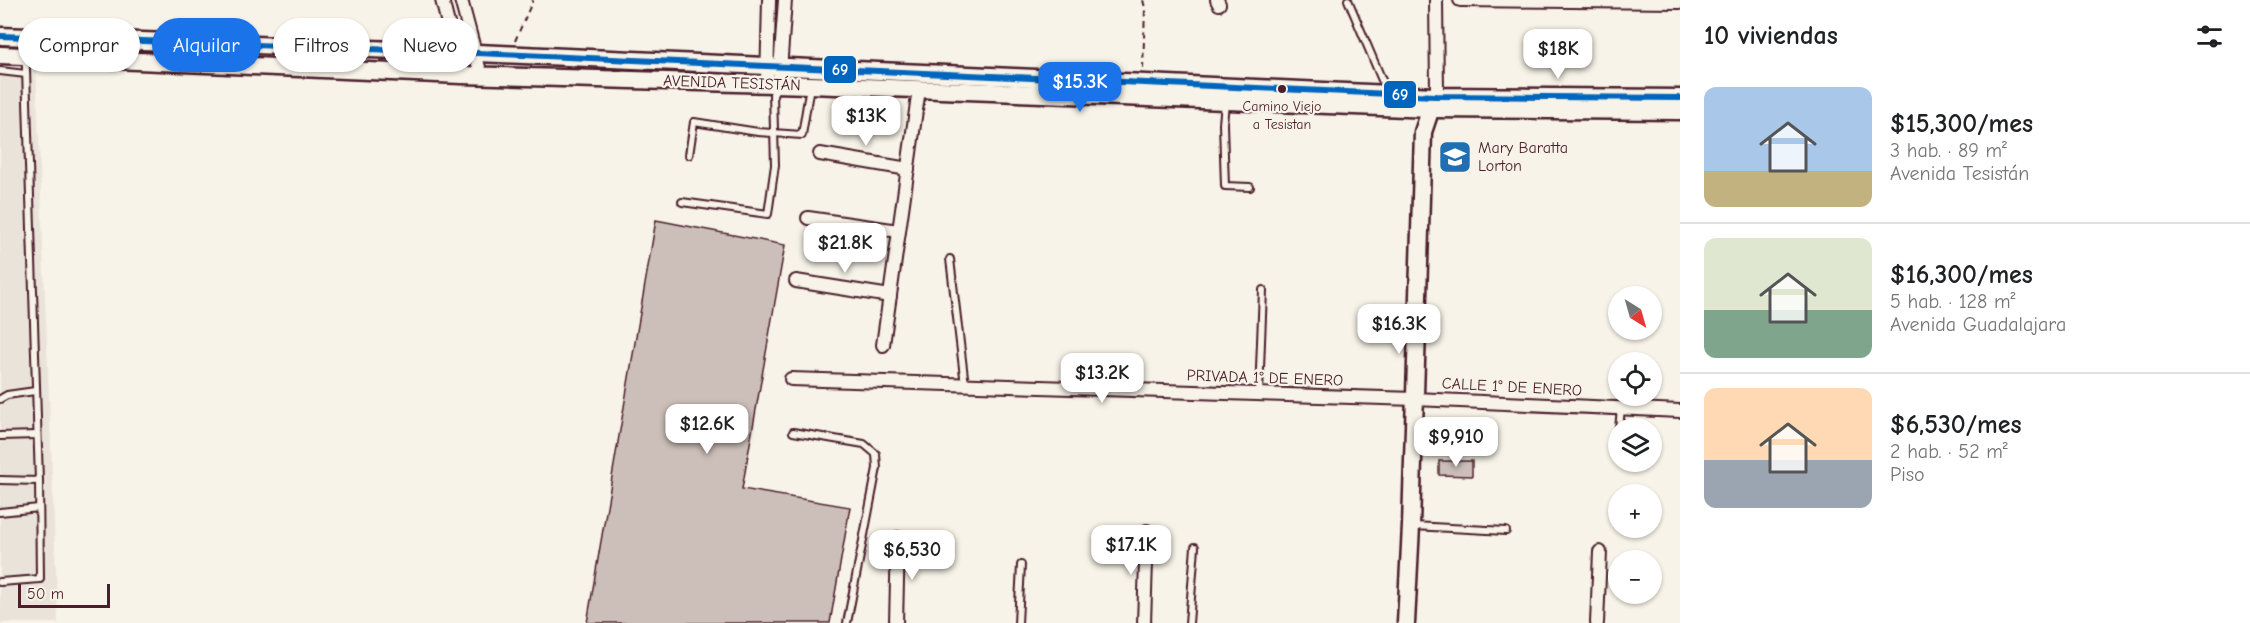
<!DOCTYPE html>
<html lang="es">
<head>
<meta charset="utf-8">
<style>
  :root { --surface:#fff; --page:#f6f6f6; --text:#202124; --muted:#757577; --line:#e0e0e0; --accent:#1a73e8 }
  body { margin:0; font-family:"Comic Neue",sans-serif; background:var(--page); color:var(--text); height:100vh; display:flex; flex-direction:column; font-size:22px; white-space:nowrap }
  * { box-sizing:border-box; margin:0 }
  p { font-size:20px; color:var(--muted) }
  .icon { flex:none; width:33px; height:33px; fill:none; stroke:currentColor; stroke-width:2; stroke-linecap:round; stroke-linejoin:round }
  .map { position:relative; flex:1; overflow:hidden }
  .side { display:flex; flex-direction:column; background:var(--surface); width:570px }
  .side>* { flex:none }
  .banner { position:absolute; left:18px; top:18px; width:570px; height:54px; display:flex; gap:12px }
  .needle { width:39px; rotate:143deg }
  .controls { position:absolute; left:1608px; top:286px; display:grid; gap:12px }
  .controls a { display:grid; place-items:center; width:54px; height:54px; border-radius:50%; background:var(--surface); box-shadow:0 2px 4px #0004; font-size:30px }
  .scale { position:absolute; left:18px; bottom:15px; width:92px; box-sizing:border-box; padding-left:6px; border:3px solid #4a1f2b; border-top:0; font-size:16px; line-height:21px; white-space:nowrap; color:#4a1f2b; -webkit-text-stroke:4px #f7f3e8; paint-order:stroke }
  .price { position:absolute; translate:-50% -51px; padding:0 14px; border-radius:12px; background:#fff; color:#222; font-size:20px; line-height:39px; filter:drop-shadow(0 2px 3px #0008) }
  .price::after { content:''; position:absolute; left:50%; top:36px; width:18px; height:14px; margin-left:-9px; background:inherit; clip-path:polygon(0 0,100% 0,50% 100%) }
  .price.on { background:var(--accent); color:#fff }
  ul { padding:0; list-style:none }
  li { display:flex; align-items:center; gap:18px; height:150px; padding:0 24px }
  li+li { border-top:2px solid var(--line) }
  li span { display:grid; place-items:center; flex:none; width:168px; height:120px; border-radius:12px; color:#555 }
  li>.icon { margin-inline-start:auto }
  span .icon { width:72px; height:72px; fill:#fffc; stroke-width:1 }
  li b { font-size:26px }
  h2 { display:flex; justify-content:space-between; align-items:center; height:72px; padding:0 24px; font-size:26px }
  .pill { padding:0 21px; border-radius:27px; background:var(--surface); box-shadow:0 2px 4px #0004; font-size:21px; line-height:54px }
  .pill.on { background:var(--accent); color:#fff }
  main { display:flex; flex:1; min-height:0 }
  .map>svg:first-child { display:block }
</style>
</head>
<body>
<main>
<div class="map">
<svg width="1680" height="623" viewBox="0 0 1680 623">
  <rect width="100%" height="100%" fill="#f7f3e8"/>
  <filter id="ink" filterUnits="userSpaceOnUse"><feTurbulence type="fractalNoise" baseFrequency=".0167" numOctaves="2"/><feDisplacementMap in="SourceGraphic" scale="12" xChannelSelector="R" yChannelSelector="G"/><feConvolveMatrix kernelMatrix="1 2 1 2 8 2 1 2 1" color-interpolation-filters="sRGB"/></filter>
  <g filter="url(#ink)">
    <path fill="#eae3da" d="M0 67 36 69 58 623H0Z"/>
    <g fill="#ccbfb9" stroke="#4a1f2b" stroke-width="1.5">
      <path d="M656 220 785 245 742 489 850 507 830 623H587Z"/>
      <path d="M1439 461H1472V476L1439 475Z"/>
    </g>
    <g fill="none" stroke-linecap="round" stroke-linejoin="round">
      <defs>
        <g id="lane">
          <path d="M1348 0 1387 92"/>
          <path d="M0 71 26 74"/>
          <path d="M1225 102 1223 124 1225 186 1250 187"/>
          <path d="M689 155 694 122 758 132 802 135 810 86"/>
          <path d="M682 202 768 214 775 165 773 94 777 87"/>
          <path d="M950 259 965 385"/>
          <path d="M1259 394 1263 290"/>
          <path d="M0 399 7 395 35 391"/>
          <path d="M1619 429 1621 408"/>
          <path d="M793 432 864 444 876 454 877 468 847 623"/>
          <path d="M0 436 37 435"/>
          <path d="M1616 452 1618 430"/>
          <path d="M0 480 39 481 25 38"/>
          <path d="M0 512 39 508"/>
          <path d="M1413 526 1506 531"/>
          <path d="M0 582 40 579 39 481"/>
          <path d="M1018 623 1021 565"/>
          <path d="M1189 623 1195 547"/>
        </g>
        <g id="street">
          <path d="M442 0 461 75"/>
          <path d="M461 0 481 75"/>
          <path d="M1217 0 1219 4"/>
          <path d="M1460 0 1680 2"/>
          <path d="M767 84 769 0"/>
          <path d="M779 84 785 0"/>
          <path d="M1435 96 1437 91 1436 0"/>
          <path d="M820 154 908 169"/>
          <path d="M808 218 899 231"/>
          <path d="M796 281 890 296"/>
          <path d="M883 345 919 89"/>
          <path d="M791 379 1415 399 1680 411"/>
          <path d="M896 623 898 538"/>
          <path d="M1144 623 1147 531"/>
          <path d="M1597 623 1600 552"/>
        </g>
        <g id="secondary">
          <path d="M0 36 455 52 1435 96 1680 98"/>
          <path d="M0 55 461 75 810 85 1432 109 1680 111"/>
          <path d="M1406 623 1411 526 1423 132 1434 99"/>
        </g>
      </defs>
      <use href="#lane" stroke="#4a1f2b" stroke-width="10"/>
      <use href="#street" stroke="#4a1f2b" stroke-width="16"/>
      <use href="#secondary" stroke="#4a1f2b" stroke-width="21"/>
      <g stroke="#4a1f2b" stroke-width="2" stroke-dasharray="6 4.5" stroke-linecap="butt">
        <path d="M515 41 533 0"/>
        <path d="M1143 69 1145 8 1143 0"/>
      </g>
      <use href="#lane" stroke="#f7f3e8" stroke-width="6"/>
      <use href="#street" stroke="#f7f3e8" stroke-width="12"/>
      <use href="#secondary" stroke="#f7f3e8" stroke-width="16"/>
      <defs>
        <path id="bus-1" d="M0 36 455 52 1435 96 1680 98"/>
      </defs>
      <use href="#bus-1" stroke="#f7f3e8" stroke-width="10"/>
      <use href="#bus-1" stroke="#0065bd" stroke-width="6"/>
    </g>
  </g>
  <defs>
    <symbol id="school-square" viewBox="-11 -11 22 22"><rect x="-9" y="-9" width="18" height="18" rx="4" fill="#1f6fb2" stroke="#f7f3e8"/><path d="M0-5L7-2L0 1L-7-2ZM-4 1L0 2.5L4 1V4Q0 6-4 4Z" fill="#fff"/></symbol>
  </defs>
  <g fill-rule="evenodd">
    <use href="#school-square" x="1436" y="138" width="38" height="38"/>
  </g>
  <circle fill="#4a1f2b" stroke="#f7f3e8" stroke-width="2" cx="1282" cy="89" r="5"/>
  <g text-anchor="middle" dominant-baseline="central" stroke-width="4.5" stroke-linejoin="round" paint-order="stroke">
    <g font-size="14" fill="#4a1f2b" stroke="#f7f3e8">
      <text x="1282" y="106">Camino Viejo<tspan x="1282" dy="18">a Tesistan</tspan></text>
    </g>
    <g font-size="16" fill="#4a1f2b" stroke="#f7f3e8">
      <text transform="translate(732 83) rotate(2)">AVENIDA TESISTÁN</text>
      <text transform="translate(1265 378) rotate(2)">PRIVADA 1° DE ENERO</text>
      <text transform="translate(1512 387) rotate(3)">CALLE 1° DE ENERO</text>
    </g>
    <g font-size="16" fill="#4a1f2b" stroke="#f7f3e8" text-anchor="start">
      <text x="1478" y="148">Mary Baratta<tspan x="1478" dy="18">Lorton</tspan></text>
    </g>
  </g>
  <g stroke="#f7f3e8" stroke-width="2">
    <rect x="823" y="55" width="34" height="29" rx="6" fill="#0065bd"/>
    <rect x="1383" y="80" width="34" height="29" rx="6" fill="#0065bd"/>
  </g>
  <g font-size="16" text-anchor="middle" font-weight="bold" fill="#fff">
    <text x="840" y="75">69</text>
    <text x="1400" y="100">69</text>
  </g>
</svg>
<div class="controls">
<a><svg class="needle" viewBox="-14 -14 28 28"><path d="M0-13l5 13h-10z" fill="#e53935"/><path d="M0 13l5-13h-10z" fill="#757577"/></svg></a>
<a><svg class="icon" aria-label="locate" viewBox="0 0 24 24"><circle cx="12" cy="12" r="6"/><path d="M12 2v4M12 18v4M2 12h4M18 12h4"/></svg></a>
<a><svg class="icon" aria-label="layers" viewBox="0 0 24 24"><path d="M12 4l9 5-9 5-9-5zM3 14l9 5 9-5"/></svg></a>
<a>+</a>
<a>−</a>
</div>
<div class="scale">50 m</div>
<b class="price" style="left:1558px;top:80px">$18K</b>
<b class="price on" style="left:1080px;top:113px">$15.3K</b>
<b class="price" style="left:866px;top:147px">$13K</b>
<b class="price" style="left:845px;top:274px">$21.8K</b>
<b class="price" style="left:1399px;top:355px">$16.3K</b>
<b class="price" style="left:1102px;top:404px">$13.2K</b>
<b class="price" style="left:707px;top:455px">$12.6K</b>
<b class="price" style="left:1456px;top:468px">$9,910</b>
<b class="price" style="left:1131px;top:576px">$17.1K</b>
<b class="price" style="left:912px;top:581px">$6,530</b>
<div class="banner">
<a class="pill">Comprar</a>
<a class="pill on">Alquilar</a>
<a class="pill">Filtros</a>
<a class="pill">Nuevo</a>
</div>
</div>
<section class="side">
<h2>10 viviendas<svg class="icon" aria-label="filters" viewBox="0 0 24 24"><path d="M4 7h16M4 17h16"/><circle cx="9" cy="7" r="2"/><circle cx="15" cy="17" r="2"/></svg></h2>
<ul>
<li><span style="background:linear-gradient(#a9c7e8 70%,#c2b280 0)"><svg class="icon" aria-label="home" viewBox="0 0 24 24"><path d="M3 11l9-7 9 7M6 9v11h12V9"/></svg></span><div><b>$15,300/mes</b><p>3 hab. · 89 m²</p><p>Avenida Tesistán</p></div></li>
<li><span style="background:linear-gradient(#dfe7d0 60%,#7fa58c 0)"><svg class="icon" aria-label="home" viewBox="0 0 24 24"><path d="M3 11l9-7 9 7M6 9v11h12V9"/></svg></span><div><b>$16,300/mes</b><p>5 hab. · 128 m²</p><p>Avenida Guadalajara</p></div></li>
<li><span style="background:linear-gradient(#ffd9b3 60%,#9aa5b1 0)"><svg class="icon" aria-label="home" viewBox="0 0 24 24"><path d="M3 11l9-7 9 7M6 9v11h12V9"/></svg></span><div><b>$6,530/mes</b><p>2 hab. · 52 m²</p><p>Piso</p></div></li>
</ul>
</section>
</main>
</body>
</html>
